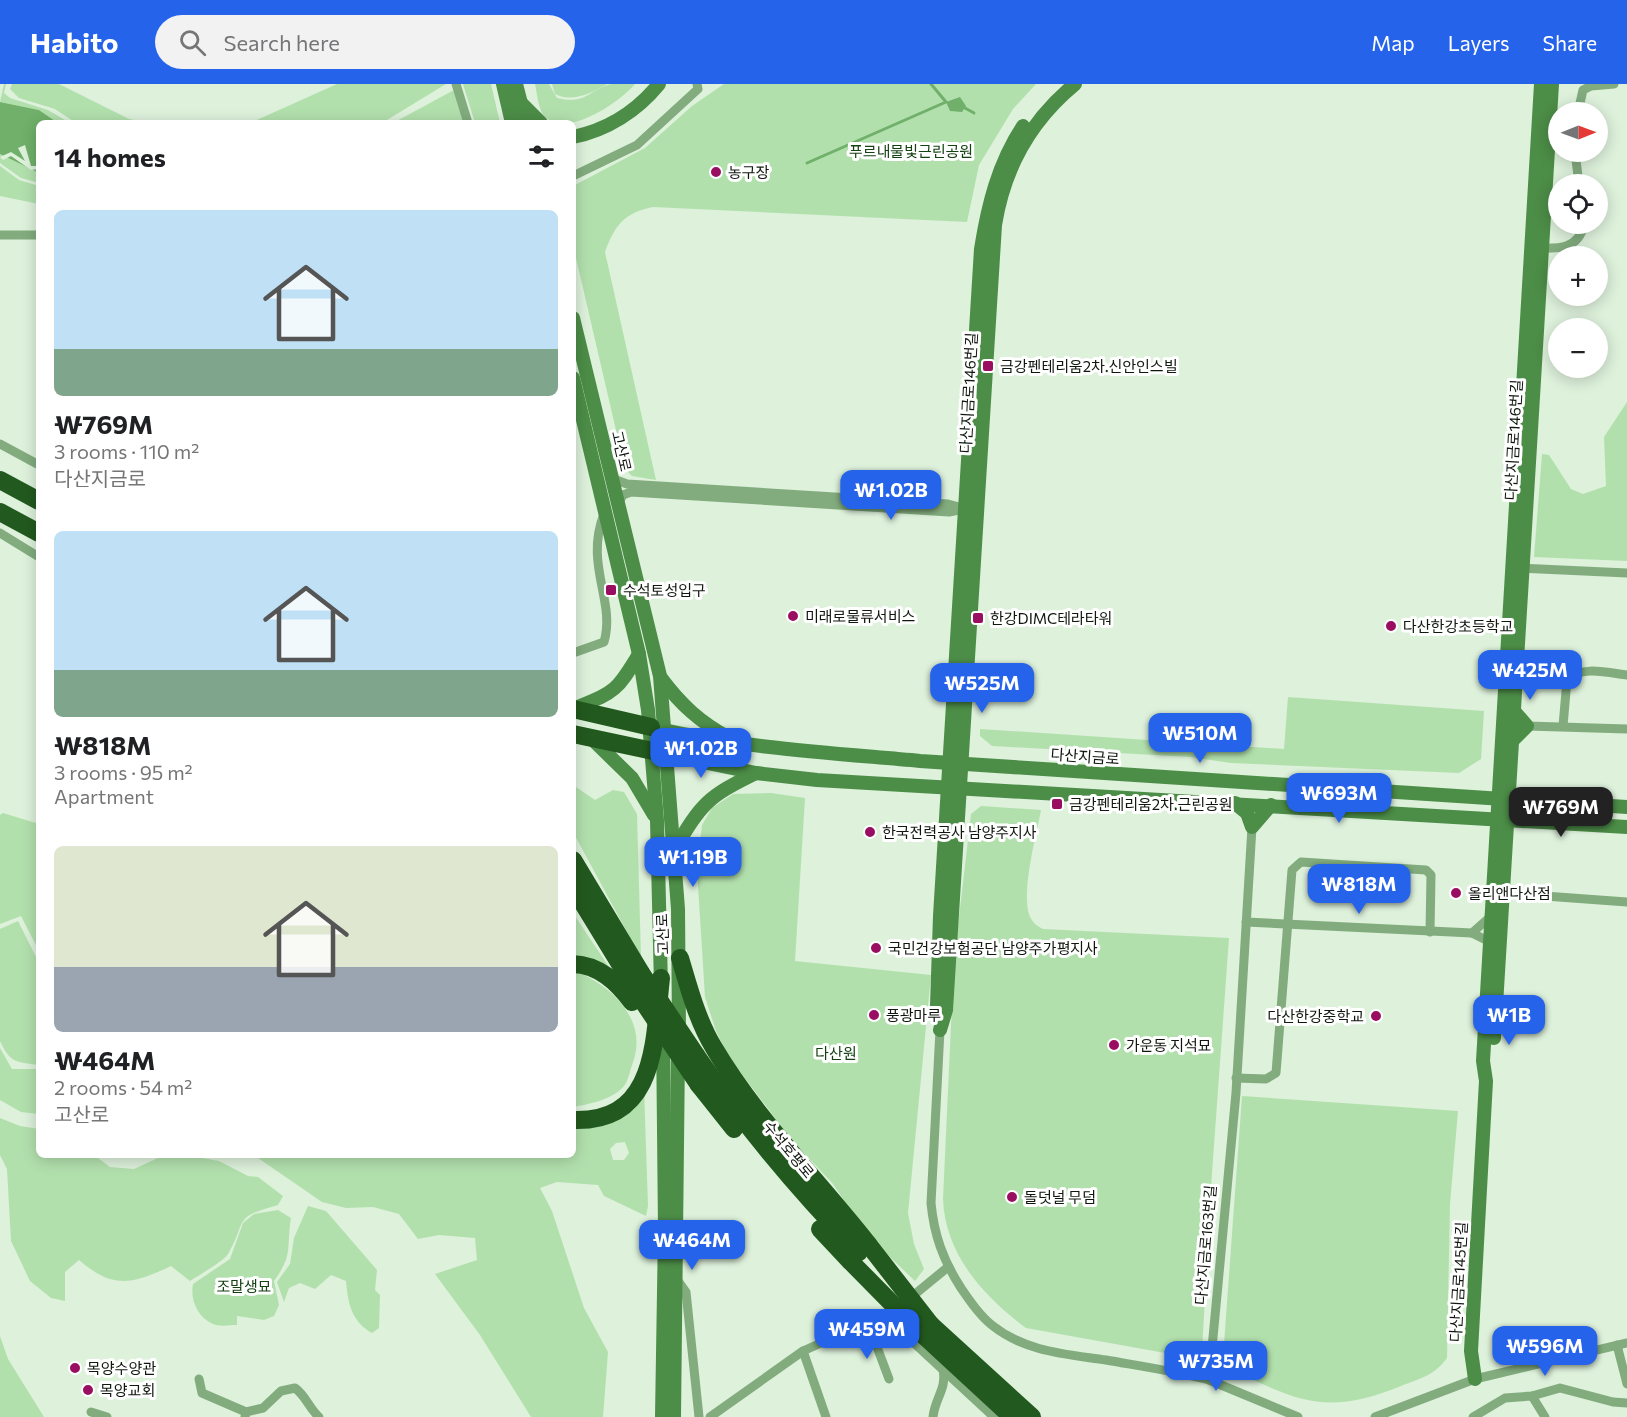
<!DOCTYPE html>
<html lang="en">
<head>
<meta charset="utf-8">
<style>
  :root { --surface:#fff; --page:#f2f2f2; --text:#202124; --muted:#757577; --accent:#2563eb }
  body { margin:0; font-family:Commissioner,"Noto Sans KR",sans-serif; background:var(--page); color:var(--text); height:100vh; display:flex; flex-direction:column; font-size:22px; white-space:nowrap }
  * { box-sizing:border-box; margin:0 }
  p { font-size:20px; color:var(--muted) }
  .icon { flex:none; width:33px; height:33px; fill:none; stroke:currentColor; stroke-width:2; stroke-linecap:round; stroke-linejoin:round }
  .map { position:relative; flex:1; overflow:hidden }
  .details { position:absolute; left:36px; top:36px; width:540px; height:1038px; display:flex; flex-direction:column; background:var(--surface); border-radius:9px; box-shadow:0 3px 15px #0003 }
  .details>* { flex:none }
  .needle { width:39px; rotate:89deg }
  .fabs { position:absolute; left:1548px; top:18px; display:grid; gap:12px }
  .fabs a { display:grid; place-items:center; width:60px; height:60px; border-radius:50%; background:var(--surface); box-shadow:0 3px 15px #0003; font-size:30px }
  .price { position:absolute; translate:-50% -51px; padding:0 14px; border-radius:12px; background:var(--accent); color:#fff; font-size:20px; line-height:39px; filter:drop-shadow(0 2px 3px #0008) }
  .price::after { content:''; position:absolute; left:50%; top:36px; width:18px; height:14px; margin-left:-9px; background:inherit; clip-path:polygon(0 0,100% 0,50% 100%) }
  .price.current { background:#222; color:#fff }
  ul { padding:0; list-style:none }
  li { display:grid; align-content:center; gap:12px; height:318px; padding:0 18px }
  li span { display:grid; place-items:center; height:186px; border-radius:9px; color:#555 }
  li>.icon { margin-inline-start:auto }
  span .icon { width:108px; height:108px; fill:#fffc; stroke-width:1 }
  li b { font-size:26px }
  h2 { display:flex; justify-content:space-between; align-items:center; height:72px; padding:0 18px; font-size:26px }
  header { display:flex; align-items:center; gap:36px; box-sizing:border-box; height:84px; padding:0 30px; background:var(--accent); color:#fff }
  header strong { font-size:28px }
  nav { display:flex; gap:33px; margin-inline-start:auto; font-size:21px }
  .search { width:420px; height:54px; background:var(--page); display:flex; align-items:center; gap:15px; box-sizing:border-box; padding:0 21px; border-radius:33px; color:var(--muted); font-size:22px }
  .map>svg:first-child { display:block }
</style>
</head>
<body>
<header>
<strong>Habito</strong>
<div class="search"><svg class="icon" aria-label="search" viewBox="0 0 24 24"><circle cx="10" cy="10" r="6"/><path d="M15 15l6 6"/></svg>Search here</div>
<nav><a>Map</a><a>Layers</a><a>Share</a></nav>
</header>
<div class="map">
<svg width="1627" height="1333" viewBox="0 0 1627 1333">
  <rect width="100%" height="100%" fill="#ddf1db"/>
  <g fill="#b2e0ad" fill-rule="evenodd">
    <path d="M4 0H6L4 9 10 14 48 26 70 39H58L39 26 0 18Z"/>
    <path d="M12 0H59L129 35 150 39H76L55 25 19 14 10 5Z"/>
    <path d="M337 0H446L382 39H250Z"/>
    <path d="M463 0H491L500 39H475Z"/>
    <path d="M535 0H549L557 14C587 21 588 6 611 0 618 0 628 0 635 0 620 18 567 55 544 32 538 24 537 9 535 0Z"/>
    <path d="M552 0H607C592 9 572 19 555 10Z"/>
    <path d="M724 0H1036L1013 25 979 81 967 138 653 123C624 129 615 141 605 168L656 396 632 392 625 385 573 161V102L645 64 692 22Z"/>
    <path d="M454 6 464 39H393Z"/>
    <path d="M0 70 39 89V99L21 94 0 79Z"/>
    <path d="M0 82 19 96 39 102V120L0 112Z"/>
    <path d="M1627 318V477L1534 473 1542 370 1549 371 1571 405 1583 410 1606 402 1604 353Z"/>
    <path d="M1288 613 1484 627 1481 675 1459 689 1231 679 1190 673 992 662 980 652V645L1284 665Z"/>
    <path d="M573 701 595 716 613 706 624 708 637 730 641 874 573 748Z"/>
    <path d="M771 709 805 714 795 877 931 891 908 1129 914 1160 924 1185 915 1197 867 1151 833 1100 791 1055 728 972 716 947 705 913 697 786 702 741 712 724 733 710Z"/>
    <path d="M981 722 1041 726C1037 749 1018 818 1032 836 1034 840 1039 843 1043 845L1229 854 1212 1089 1202 1267 1193 1274 1026 1244C983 1212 945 1170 943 1115L954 876 971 730Z"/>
    <path d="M3 729 39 740V867L21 832 0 840V731Z"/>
    <path d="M573 829 609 883 573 870Z"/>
    <path d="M18 837 39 879V981C16 978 10 979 0 957V845Z"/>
    <path d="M573 886C611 901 650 936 632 981 630 987 628 997 624 1002 612 1016 589 1020 573 1023Z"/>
    <path d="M0 964 12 985H39V1030L21 1028 0 1016Z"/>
    <path d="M644 1004 648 1122 646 1132 604 1112 598 1101 557 1098 540 1104 552 1127 584 1224 608 1268 603 1333H531L480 1251 435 1190 477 1176 475 1154 439 1151 418 1155 399 1130 373 1123 346 1124 322 1118 258 1074 240 1071H573V1042ZM625 1058 629 1069 624 1076H613L610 1065 616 1059Z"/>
    <path d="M1242 1012 1458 1027 1450 1120 1447 1274C1434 1292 1421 1294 1401 1302 1328 1332 1296 1318 1228 1283L1223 1274Z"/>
    <path d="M0 1034 20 1042 39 1045V1071H94L110 1083 134 1085 160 1073 191 1072 219 1077 248 1092 258 1093 283 1112 278 1121C231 1134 248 1136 228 1170 224 1177 199 1191 190 1197L171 1182C132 1200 114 1206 79 1176L65 1188V1217L51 1214 30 1197 11 1157 7 1085 0 1071Z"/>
    <path d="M308 1122 326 1127 377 1186 375 1206 380 1211 379 1244 372 1249C351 1237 348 1219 346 1197L331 1191 315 1205 300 1199 289 1204 284 1218 277 1198 290 1180 294 1154Z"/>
    <path d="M278 1126 291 1134C286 1163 294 1170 274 1197L279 1221 274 1232 264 1236 237 1232V1241C230 1241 219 1243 213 1240 197 1233 190 1215 193 1200L230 1175 243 1139 254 1130Z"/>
    <path d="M0 1252 8 1275 44 1333H0Z"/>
  </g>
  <g fill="#70b06a">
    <path d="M960 13 966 22 962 28 950 27 946 18Z"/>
    <path d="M0 18 39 26 58 39H39V89L0 70Z"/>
  </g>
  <path fill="#ddf1db" d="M25 61 31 82H39V85L31 86 11 72 3 76 0 73 11 68 25 77 18 64Z"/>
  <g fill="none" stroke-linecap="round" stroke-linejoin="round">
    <g stroke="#70b06a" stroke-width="3">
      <path d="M965 24 974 29"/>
      <path d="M807 79 946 18 931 0"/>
    </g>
    <g stroke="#82ac7e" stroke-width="9">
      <path d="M456 0 468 39"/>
      <path d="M1578 28 1583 6 1591 2 1614 0"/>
      <path d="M1575 68 1579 100"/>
      <path d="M573 92 637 61 698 5 697 0"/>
      <path d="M0 151H39"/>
      <path d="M1537 164C1559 165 1579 165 1584 140"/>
      <path d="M0 360 39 381"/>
      <path d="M611 394 627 400 948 420 963 424"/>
      <path d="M618 419 623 411 631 408 949 428 969 424"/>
      <path d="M0 449 39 473"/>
      <path d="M1519 484 1627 489"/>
      <path d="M573 569 604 558C616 517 584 481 604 430"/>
      <path d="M1527 642 1627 645"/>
      <path d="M1563 642 1567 596C1579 581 1610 589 1627 591"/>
      <path d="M1503 809 1627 818"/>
      <path d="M1246 838 1472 849"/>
      <path d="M1490 858 1472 849 1490 833"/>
      <path d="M940 946 931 1119C934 1151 943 1176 961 1204 970 1217 980 1232 993 1242 1026 1268 1066 1270 1106 1276 1140 1282 1175 1287 1209 1296L1236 1009 1252 743"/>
      <path d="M1236 994 1266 995 1276 989 1292 786 1301 778 1426 786 1431 791 1430 848"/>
      <path d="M676 1194 686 1208 699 1333"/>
      <path d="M909 1215 948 1183"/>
      <path d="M888 1235 994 1333"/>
      <path d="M871 1247 889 1295"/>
      <path d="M1617 1261 1627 1300"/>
      <path d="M803 1267 826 1333"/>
      <path d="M199 1295 202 1309 246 1328"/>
      <path d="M1209 1296 1298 1333"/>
      <path d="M1532 1312 1545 1333"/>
      <path d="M91 1328 107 1333"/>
      <path d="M245 1333 246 1328 263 1324 281 1307 295 1304C306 1312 309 1324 319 1333"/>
      <path d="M710 1333 803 1267 821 1259 847 1258 865 1251 899 1225"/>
      <path d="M933 1333C935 1313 947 1306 943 1285"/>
      <path d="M1375 1333 1475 1295 1627 1259"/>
      <path d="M1473 1333 1505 1314 1532 1312 1560 1304 1613 1318 1627 1319"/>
    </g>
    <g stroke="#4c8d47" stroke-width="14">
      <path d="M503 0 512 39"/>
      <path d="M516 0 526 39"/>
      <path d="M521 19 541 39"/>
      <path d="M573 53C607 46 637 27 659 0"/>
      <path d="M573 234 660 592 678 825 679 947"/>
      <path d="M573 294 639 570 648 626 657 736 661 902"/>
      <path d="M661 594C681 621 700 638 729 654"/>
      <path d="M573 625C614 608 616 609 639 570"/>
      <path d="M659 645C744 664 833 669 920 677L1627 723"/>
      <path d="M591 654 632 694 654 731"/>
      <path d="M1512 657 1527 642 1514 627"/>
      <path d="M660 669 756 689 817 696 1627 743"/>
      <path d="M1235 719 1247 729 1252 743 1271 721"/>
      <path d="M674 766C702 719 707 713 756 689"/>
      <path d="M937 922 940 832 981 165C988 121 998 80 1023 42"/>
      <path d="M940 946 946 926 995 141C1004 84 1030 37 1075 0"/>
      <path d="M1494 954 1552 0"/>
      <path d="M1475 1295 1471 1267 1486 997 1483 977 1541 0"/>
      <path d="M662 1333 665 1146 663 945"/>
      <path d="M674 1333 678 969"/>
    </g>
    <g stroke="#22591e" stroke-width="18">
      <path d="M0 396 39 417"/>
      <path d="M0 428 39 449"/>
      <path d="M573 625 651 643"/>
      <path d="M573 650 653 667"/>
      <path d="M573 776 641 889"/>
      <path d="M573 803 642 916"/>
      <path d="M680 874C689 904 697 936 714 964 756 1035 817 1095 868 1160"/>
      <path d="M573 880C599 881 617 898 632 918"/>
      <path d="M696 971C745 1042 799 1107 859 1168"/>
      <path d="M699 1001 734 1045"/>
      <path d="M573 1036C658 1039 654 955 661 894"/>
      <path d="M820 1145 850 1177"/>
      <path d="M931 1241 1032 1333"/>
      <path d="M922 1250 1012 1333"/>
    </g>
    <g stroke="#22591e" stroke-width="18">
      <path d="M641 889 696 971"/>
      <path d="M642 916 699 1001"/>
      <path d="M868 1160 931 1241"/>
      <path d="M850 1177 922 1250"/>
    </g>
  </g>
  <g fill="#990e60" stroke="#fff" stroke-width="2">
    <circle cx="716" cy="88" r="6"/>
    <rect x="982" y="276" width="12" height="12" rx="3"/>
    <rect x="605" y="500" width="12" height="12" rx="3"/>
    <circle cx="793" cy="532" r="6"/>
    <rect x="972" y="528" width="12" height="12" rx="3"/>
    <circle cx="1391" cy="542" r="6"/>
    <rect x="1051" y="714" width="12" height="12" rx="3"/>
    <circle cx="870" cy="748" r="6"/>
    <circle cx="1456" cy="809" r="6"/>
    <circle cx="876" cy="864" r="6"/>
    <circle cx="874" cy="931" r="6"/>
    <circle cx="1376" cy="932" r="6"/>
    <circle cx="1114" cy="961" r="6"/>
    <circle cx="1012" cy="1113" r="6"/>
    <circle cx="75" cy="1284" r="6"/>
    <circle cx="88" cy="1306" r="6"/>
  </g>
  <g text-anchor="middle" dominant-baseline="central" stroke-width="6" stroke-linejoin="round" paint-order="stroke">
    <g font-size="15" fill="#154112" stroke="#fff">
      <text x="911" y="67">푸르내물빛근린공원</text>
      <text x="836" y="969">다산원</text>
      <text x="244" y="1202">조말생묘</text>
    </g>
    <g font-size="15" fill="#10170f" stroke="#fff" text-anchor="start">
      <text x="728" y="88">농구장</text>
      <text x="1000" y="282">금강펜테리움2차.신안인스빌</text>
      <text x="623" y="506">수석토성입구</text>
      <text x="805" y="532">미래로물류서비스</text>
      <text x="990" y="534">한강DIMC테라타워</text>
      <text x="1403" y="542">다산한강초등학교</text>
      <text x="1069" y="720">금강펜테리움2차.근린공원</text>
      <text x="882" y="748">한국전력공사 남양주지사</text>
      <text x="1468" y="809">올리앤다산점</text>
      <text x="888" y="864">국민건강보험공단 남양주가평지사</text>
      <text x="886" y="931">풍광마루</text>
      <text x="1364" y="932" text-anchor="end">다산한강중학교</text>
      <text x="1126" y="961">가운동 지석묘</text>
      <text x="1024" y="1113">돌덧널 무덤</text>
      <text x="87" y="1284">목양수양관</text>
      <text x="100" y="1306">목양교회</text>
    </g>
    <g font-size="15" fill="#10170f" stroke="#fff">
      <text transform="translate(968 309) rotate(-87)">다산지금로146번길</text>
      <text transform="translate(1513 356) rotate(-87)">다산지금로146번길</text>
      <text transform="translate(622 367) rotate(77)">고산로</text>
      <text transform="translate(1085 672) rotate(4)">다산지금로</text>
      <text transform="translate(662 850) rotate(-92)">고산로</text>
      <text transform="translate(789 1065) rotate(50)">수석호평로</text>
      <text transform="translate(1205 1161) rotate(-85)">다산지금로163번길</text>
      <text transform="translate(1458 1198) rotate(-87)">다산지금로145번길</text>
    </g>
  </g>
</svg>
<div class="fabs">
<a><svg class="needle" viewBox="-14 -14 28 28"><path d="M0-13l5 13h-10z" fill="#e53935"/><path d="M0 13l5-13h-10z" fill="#757577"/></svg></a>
<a><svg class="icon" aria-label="locate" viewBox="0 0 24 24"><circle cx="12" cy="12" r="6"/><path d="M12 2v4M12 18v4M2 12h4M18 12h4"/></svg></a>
<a>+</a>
<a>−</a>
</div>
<b class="price" style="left:891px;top:437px">₩1.02B</b>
<b class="price" style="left:1530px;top:617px">₩425M</b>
<b class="price" style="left:982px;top:630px">₩525M</b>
<b class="price" style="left:1200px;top:680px">₩510M</b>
<b class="price" style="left:701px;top:695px">₩1.02B</b>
<b class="price" style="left:1339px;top:740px">₩693M</b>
<b class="price current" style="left:1561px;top:754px">₩769M</b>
<b class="price" style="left:693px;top:804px">₩1.19B</b>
<b class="price" style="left:1359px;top:831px">₩818M</b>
<b class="price" style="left:1509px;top:962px">₩1B</b>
<b class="price" style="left:692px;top:1187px">₩464M</b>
<b class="price" style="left:867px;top:1276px">₩459M</b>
<b class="price" style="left:1545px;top:1293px">₩596M</b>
<b class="price" style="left:1216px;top:1308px">₩735M</b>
<section class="details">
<h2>14 homes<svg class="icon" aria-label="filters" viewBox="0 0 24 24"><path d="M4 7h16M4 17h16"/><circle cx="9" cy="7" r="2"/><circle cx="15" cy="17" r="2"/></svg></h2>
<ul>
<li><span style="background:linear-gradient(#bfe0f5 75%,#7fa58c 0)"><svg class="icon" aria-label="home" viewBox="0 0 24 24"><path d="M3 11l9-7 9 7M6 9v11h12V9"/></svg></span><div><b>₩769M</b><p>3 rooms · 110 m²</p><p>다산지금로</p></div></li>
<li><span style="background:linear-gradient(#bfe0f5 75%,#7fa58c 0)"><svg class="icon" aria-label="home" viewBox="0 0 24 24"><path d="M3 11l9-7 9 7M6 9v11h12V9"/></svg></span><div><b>₩818M</b><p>3 rooms · 95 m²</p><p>Apartment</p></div></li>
<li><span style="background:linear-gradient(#dfe7d0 65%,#9aa5b1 0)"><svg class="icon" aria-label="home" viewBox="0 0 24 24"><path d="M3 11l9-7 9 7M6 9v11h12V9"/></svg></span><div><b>₩464M</b><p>2 rooms · 54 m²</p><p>고산로</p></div></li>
</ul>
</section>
</div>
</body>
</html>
